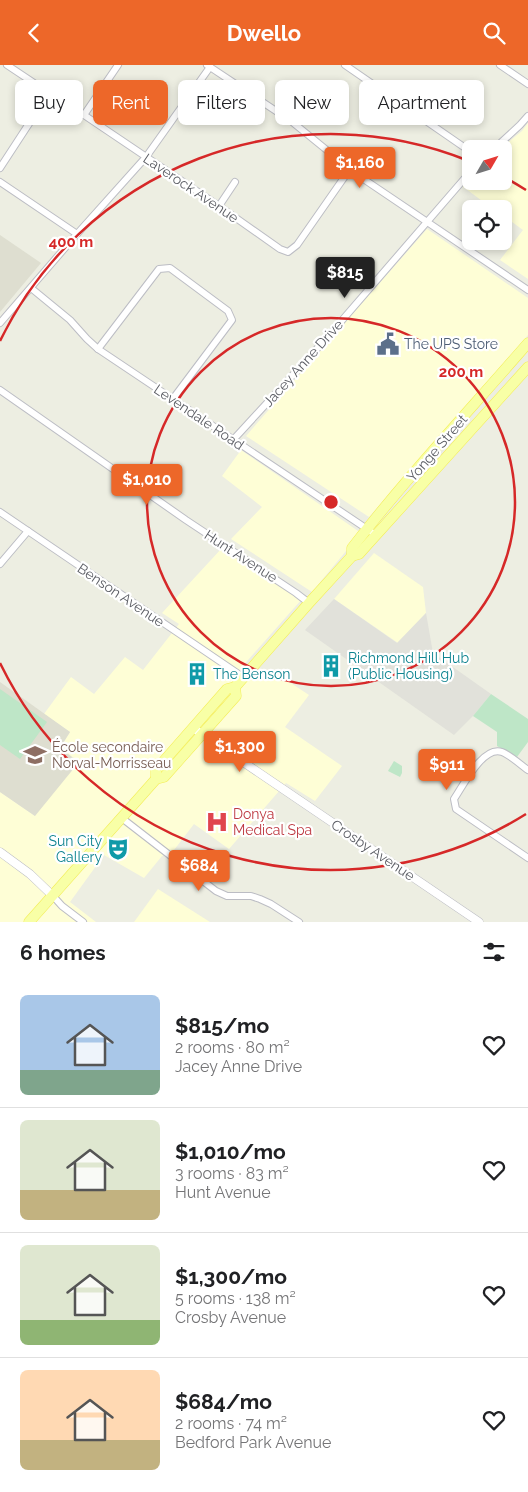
<!DOCTYPE html>
<html lang="en">
<head>
<meta charset="utf-8">
<style>
  :root { --surface:#fff; --page:#f2f2f2; --text:#202124; --muted:#757577; --line:#e0e0e0; --accent:#ed6729 }
  body { margin:0; font-family:Raleway,sans-serif; background:var(--page); color:var(--text); height:100vh; display:flex; flex-direction:column; font-size:19px; white-space:nowrap }
  * { box-sizing:border-box; margin:0 }
  p { font-size:16px; color:var(--muted) }
  .icon { flex:none; width:28px; height:28px; fill:none; stroke:currentColor; stroke-width:2; stroke-linecap:round; stroke-linejoin:round }
  .map { position:relative; height:857px; overflow:hidden }
  .drawer { display:flex; flex-direction:column; background:var(--surface); flex:1 }
  .drawer>* { flex:none }
  .guide { position:absolute; left:15px; top:15px; width:499px; height:45px; display:flex; gap:10px }
  .needle { width:32px; rotate:51deg }
  .fabs { position:absolute; left:462px; top:75px; display:grid; gap:10px }
  .fabs a { display:grid; place-items:center; width:50px; height:50px; border-radius:8px; background:var(--surface); box-shadow:0 2px 8px #0003; font-size:25px }
  .price { position:absolute; translate:-50% -42px; padding:0 11px; border-radius:5px; background:var(--accent); color:#fff; font-size:16px; line-height:32px; filter:drop-shadow(0 1px 2px #0008) }
  .price::after { content:''; position:absolute; left:50%; top:30px; width:15px; height:11px; margin-left:-8px; background:inherit; clip-path:polygon(0 0,100% 0,50% 100%) }
  .price.on { background:#222; color:#fff }
  ul { padding:0; list-style:none }
  li { display:flex; align-items:center; gap:15px; height:125px; padding:0 20px }
  li+li { border-top:1px solid var(--line) }
  li span { display:grid; place-items:center; flex:none; width:140px; height:100px; border-radius:8px; color:#555 }
  li>.icon { margin-inline-start:auto }
  span .icon { width:60px; height:60px; fill:#fffc; stroke-width:1 }
  li b { font-size:21px }
  h2 { display:flex; justify-content:space-between; align-items:center; height:60px; padding:0 20px; font-size:21px }
  .tag { padding:0 18px; border-radius:8px; background:var(--surface); box-shadow:0 2px 8px #0003; font-size:18px; line-height:45px }
  .tag.on { background:var(--accent); color:#fff }
  header { display:flex; justify-content:space-between; align-items:center; height:65px; padding:0 20px; background:var(--accent); color:#fff; font-size:22px; font-weight:700 }
  .map>svg:first-child { display:block }
</style>
</head>
<body>
<header><svg class="icon" aria-label="back" viewBox="0 0 24 24"><path d="M15 5l-7 7 7 7"/></svg>Dwello<svg class="icon" aria-label="search" viewBox="0 0 24 24"><circle cx="10" cy="10" r="6"/><path d="M15 15l6 6"/></svg></header>
<div class="map">
<svg width="528" height="857" viewBox="0 0 528 857">
  <rect width="100%" height="100%" fill="#edeee2"/>
  <g fill="#fefed6">
    <path d="M528 58V214L500 195 523 165 504 151V144H493L462 121 471 112V116H504V84H500L522 66Z"/>
    <path d="M427 164 528 233V270L369 452 246 371Z"/>
    <path d="M241 385 361 468 312 527 231 474 262 442 222 411Z"/>
    <path d="M222 483 302 534 240 604 271 605 309 630 285 662 342 701 315 736 286 718 229 784 194 759 174 785 162 791 144 813 104 790 70 837 96 857H0V727L35 751 60 683 70 667 44 649 71 612 94 629 125 592 143 605 179 559 162 548Z"/>
    <path d="M374 488 423 522 426 548 398 578 334 534Z"/>
    <path d="M158 824 210 857H134Z"/>
  </g>
  <path fill="#e1e1da" d="M334 534 397 578 426 548 433 588 491 629 473 651 454 670 305 565Z"/>
  <g fill="#deded0">
    <path d="M0 170 41 198 0 247Z"/>
    <path d="M0 617 70 667 60 683 79 697 35 751 0 727Z"/>
  </g>
  <g fill="#bee6c7">
    <path d="M0 624 47 657 20 694 0 680Z"/>
    <path d="M491 629 528 654V677L517 692 497 681V667L473 651Z"/>
    <path d="M394 696 402 701V708L400 712 388 706Z"/>
  </g>
  <g fill="none" stroke-linecap="round" stroke-linejoin="round">
    <defs>
      <g id="minor">
        <path d="M7 0 49 28 84 50 219 141 280 184 288 187 297 180 350 104"/>
        <path d="M207 0 291 56 350 104 365 115 528 225"/>
        <path d="M345 0 471 87"/>
        <path d="M500 0 528 19"/>
        <path d="M84 50 118 0"/>
        <path d="M494 84 520 60 528 51"/>
        <path d="M0 103 49 28"/>
        <path d="M0 117 77 169"/>
        <path d="M219 141 235 117"/>
        <path d="M31 223 70 255 87 274 98 284 376 470"/>
        <path d="M0 258 77 169 146 92 210 2"/>
        <path d="M98 284 159 204 170 203 228 246 232 255 172 335"/>
        <path d="M0 325 186 455 296 528 309 538"/>
        <path d="M233 375 325 275 471 106"/>
        <path d="M0 447 243 612"/>
        <path d="M0 499 28 466"/>
        <path d="M528 705C521 700 510 690 502 687 483 680 463 721 454 734L456 744 528 793"/>
        <path d="M123 754 216 826 227 831H251L260 834 271 839 299 857"/>
        <path d="M53 831 62 841 83 857"/>
      </g>
      <g id="tertiary">
        <path d="M193 663 479 857"/>
        <path d="M0 787 30 809 53 831"/>
      </g>
      <g id="primary">
        <path d="M352 491V483C407 412 469 346 528 278"/>
        <path d="M156 714V705L227 624 235 622 309 538 352 491 359 489 367 480 528 302"/>
        <path d="M29 857 156 714 164 712 236 631 235 622"/>
      </g>
    </defs>
    <use href="#minor" stroke="#bcbdc4" stroke-width="8"/>
    <use href="#tertiary" stroke="#bcbdc4" stroke-width="9"/>
    <use href="#primary" stroke="#f4ee54" stroke-width="11"/>
    <use href="#minor" stroke="#fff" stroke-width="6"/>
    <use href="#tertiary" stroke="#fff" stroke-width="8"/>
    <use href="#primary" stroke="#f8ffa6" stroke-width="10"/>
  </g>
  <g fill="none" stroke="#d62828" stroke-width="2.5">
    <circle cx="331" cy="437" r="184"/>
    <path d="M526 749A368 368 0 0 1 0 598M0 276A368 368 0 0 1 469 96M504 112A368 368 0 0 1 526 125"/>
  </g>
  <defs>
    <symbol id="civic-bare" viewBox="-9 -9 18 18"><path d="M-.6-6.5H3V-4.5H.6V-3L4-1V1h2V6H-6V1h2V-1L-.6-3ZM-1.2 2.5V6h2.4V2.5Z" fill="#5c6f8a" stroke="#fff" stroke-width="2.5" paint-order="stroke"/></symbol>
    <symbol id="building-bare" viewBox="-9 -9 18 18"><path d="M-4-6H4V6H1V3H-1V6H-4ZM-2.5-4.3h1.7v1.8h-1.7ZM.8-4.3h1.7v1.8H.8ZM-2.5-1h1.7V.8h-1.7ZM.8-1h1.7V.8H.8Z" fill="#0f9aa8" stroke="#fff" stroke-width="2.5" paint-order="stroke"/></symbol>
    <symbol id="school-bare" viewBox="-9 -9 18 18"><path d="M0-5L7-2L0 1L-7-2ZM-4 1L0 2.5L4 1V4Q0 6-4 4Z" fill="#8d6e63" stroke="#fff" stroke-width="2.5" paint-order="stroke"/></symbol>
    <symbol id="hospital-bare" viewBox="-9 -9 18 18"><path d="M-5-5h3v3.5h4V-5h3V5h-3V1.5h-4V5h-3Z" fill="#e0444e" stroke="#fff" stroke-width="2.5" paint-order="stroke"/></symbol>
    <symbol id="theatre-bare" viewBox="-9 -9 18 18"><path d="M-5-5.5Q0-4 5-5.5V0Q5 5 0 6Q-5 5-5 0ZM-3.3-2.5H-1v1.5H-3.3ZM1-2.5H3.3v1.5H1ZM-2.8 1Q0 5.5 2.8 1Z" fill="#0f9aa8" stroke="#fff" stroke-width="2.5" paint-order="stroke"/></symbol>
  </defs>
  <g fill-rule="evenodd">
    <use href="#civic-bare" x="372" y="263" width="32" height="32"/>
    <use href="#building-bare" x="315" y="585" width="32" height="32"/>
    <use href="#building-bare" x="181" y="593" width="32" height="32"/>
    <use href="#school-bare" x="19" y="674" width="32" height="32"/>
    <use href="#hospital-bare" x="201" y="741" width="32" height="32"/>
    <use href="#theatre-bare" x="102" y="768" width="32" height="32"/>
  </g>
  <g text-anchor="middle" dominant-baseline="central" stroke-width="4.5" stroke-linejoin="round" paint-order="stroke">
    <g font-size="14" fill="#5a5c63" stroke="#fff">
      <text transform="translate(191 123) rotate(34)">Laverock Avenue</text>
      <text transform="translate(303 298) rotate(-48)">Jacey Anne Drive</text>
      <text transform="translate(199 352) rotate(34)">Levendale Road</text>
      <text transform="translate(437 383) rotate(-49)">Yonge Street</text>
      <text transform="translate(241 491) rotate(33)">Hunt Avenue</text>
      <text transform="translate(121 530) rotate(34)">Benson Avenue</text>
      <text transform="translate(373 785) rotate(34)">Crosby Avenue</text>
    </g>
    <g font-size="14" fill="#4e5e75" stroke="#fff" text-anchor="start">
      <text x="404" y="279">The UPS Store</text>
    </g>
    <g font-size="14" fill="#0d838f" stroke="#fff" text-anchor="start">
      <text x="348" y="593">Richmond Hill Hub<tspan x="348" dy="16">(Public Housing)</tspan></text>
      <text x="213" y="609">The Benson</text>
      <text x="102" y="776" text-anchor="end">Sun City<tspan x="102" dy="16">Gallery</tspan></text>
    </g>
    <g font-size="14" fill="#785e54" stroke="#fff" text-anchor="start">
      <text x="52" y="682">École secondaire<tspan x="52" dy="16">Norval-Morrisseau</tspan></text>
    </g>
    <g font-size="14" fill="#be3a42" stroke="#fff" text-anchor="start">
      <text x="233" y="749">Donya<tspan x="233" dy="16">Medical Spa</tspan></text>
    </g>
  </g>
  <circle cx="331" cy="437" r="8" fill="#d62828" stroke="#fff" stroke-width="2.5"/>
  <g font-size="15" text-anchor="middle" font-weight="bold" fill="#d62828" stroke="#fff" stroke-width="4.5" stroke-linejoin="round" paint-order="stroke">
    <text x="71" y="182">400 m</text>
    <text x="461" y="312">200 m</text>
  </g>
</svg>
<div class="fabs">
<a><svg class="needle" viewBox="-14 -14 28 28"><path d="M0-13l5 13h-10z" fill="#e53935"/><path d="M0 13l5-13h-10z" fill="#757577"/></svg></a>
<a><svg class="icon" aria-label="locate" viewBox="0 0 24 24"><circle cx="12" cy="12" r="6"/><path d="M12 2v4M12 18v4M2 12h4M18 12h4"/></svg></a>
</div>
<b class="price" style="left:360px;top:124px">$1,160</b>
<b class="price on" style="left:345px;top:234px">$815</b>
<b class="price" style="left:147px;top:441px">$1,010</b>
<b class="price" style="left:240px;top:708px">$1,300</b>
<b class="price" style="left:447px;top:726px">$911</b>
<b class="price" style="left:199px;top:827px">$684</b>
<div class="guide">
<a class="tag">Buy</a>
<a class="tag on">Rent</a>
<a class="tag">Filters</a>
<a class="tag">New</a>
<a class="tag">Apartment</a>
</div>
</div>
<section class="drawer">
<h2>6 homes<svg class="icon" aria-label="filters" viewBox="0 0 24 24"><path d="M4 7h16M4 17h16"/><circle cx="9" cy="7" r="2"/><circle cx="15" cy="17" r="2"/></svg></h2>
<ul>
<li><span style="background:linear-gradient(#a9c7e8 75%,#7fa58c 0)"><svg class="icon" aria-label="home" viewBox="0 0 24 24"><path d="M3 11l9-7 9 7M6 9v11h12V9"/></svg></span><div><b>$815/mo</b><p>2 rooms · 80 m²</p><p>Jacey Anne Drive</p></div><svg class="icon" aria-label="heart" viewBox="0 0 24 24"><path d="M12 20l-8-8c-3-5 5-10 8-4 3-6 11-1 8 4z"/></svg></li>
<li><span style="background:linear-gradient(#dfe7d0 70%,#c2b280 0)"><svg class="icon" aria-label="home" viewBox="0 0 24 24"><path d="M3 11l9-7 9 7M6 9v11h12V9"/></svg></span><div><b>$1,010/mo</b><p>3 rooms · 83 m²</p><p>Hunt Avenue</p></div><svg class="icon" aria-label="heart" viewBox="0 0 24 24"><path d="M12 20l-8-8c-3-5 5-10 8-4 3-6 11-1 8 4z"/></svg></li>
<li><span style="background:linear-gradient(#dfe7d0 75%,#8fb573 0)"><svg class="icon" aria-label="home" viewBox="0 0 24 24"><path d="M3 11l9-7 9 7M6 9v11h12V9"/></svg></span><div><b>$1,300/mo</b><p>5 rooms · 138 m²</p><p>Crosby Avenue</p></div><svg class="icon" aria-label="heart" viewBox="0 0 24 24"><path d="M12 20l-8-8c-3-5 5-10 8-4 3-6 11-1 8 4z"/></svg></li>
<li><span style="background:linear-gradient(#ffd9b3 70%,#c2b280 0)"><svg class="icon" aria-label="home" viewBox="0 0 24 24"><path d="M3 11l9-7 9 7M6 9v11h12V9"/></svg></span><div><b>$684/mo</b><p>2 rooms · 74 m²</p><p>Bedford Park Avenue</p></div><svg class="icon" aria-label="heart" viewBox="0 0 24 24"><path d="M12 20l-8-8c-3-5 5-10 8-4 3-6 11-1 8 4z"/></svg></li>
</ul>
</section>
</body>
</html>
